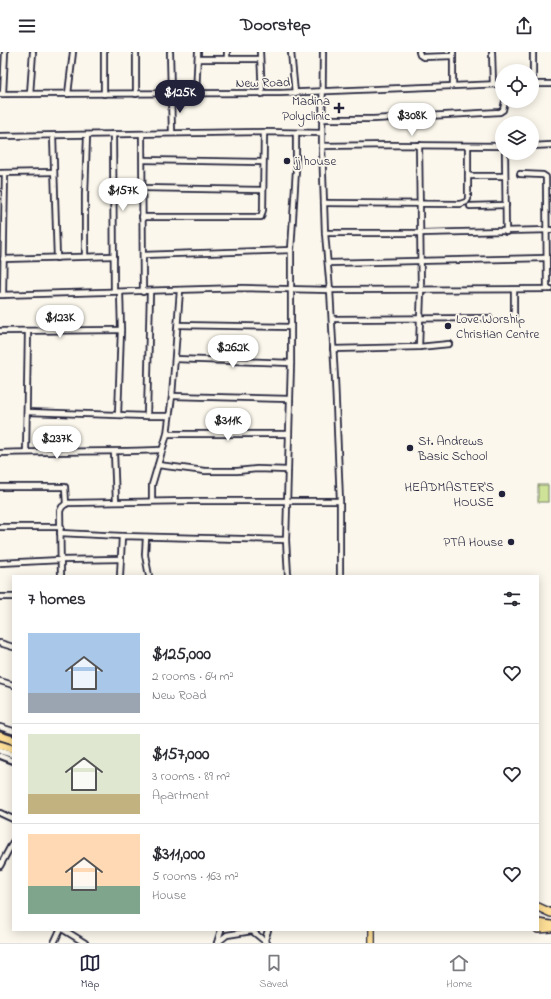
<!DOCTYPE html>
<html lang="en">
<head>
<meta charset="utf-8">
<style>
  :root { --surface:#fff; --page:#f7f7f7; --text:#2b2b33; --muted:#7c7c81; --line:#e1e1e2; --accent:#22223b }
  body { margin:0; font-family:"Indie Flower",sans-serif; background:var(--page); color:var(--text); height:100vh; display:flex; flex-direction:column; font-size:15px; white-space:nowrap }
  * { box-sizing:border-box; margin:0 }
  p { font-size:13px; color:var(--muted) }
  .icon { flex:none; width:22px; height:22px; fill:none; stroke:currentColor; stroke-width:2; stroke-linecap:round; stroke-linejoin:round }
  .map { position:relative; flex:1; overflow:hidden }
  .details { position:absolute; left:12px; top:523px; width:527px; height:356px; display:flex; flex-direction:column; background:var(--surface); border-radius:0px; box-shadow:0 2px 10px #0003 }
  .details>* { flex:none }
  .fabs { position:absolute; left:495px; top:12px; display:grid; gap:8px }
  .fabs a { display:grid; place-items:center; width:44px; height:44px; border-radius:50%; background:var(--surface); box-shadow:0 2px 10px #0003; font-size:20px }
  .price { position:absolute; translate:-50% -34px; padding:0 9px; border-radius:14px; background:#fff; color:#222; font-size:13px; line-height:26px; filter:drop-shadow(0 1px 2px #0008) }
  .price::after { content:''; position:absolute; left:50%; top:24px; width:12px; height:9px; margin-left:-6px; background:inherit; clip-path:polygon(0 0,100% 0,50% 100%) }
  .price.current { background:var(--accent); color:#fff }
  ul { padding:0; list-style:none }
  li { display:flex; align-items:center; gap:12px; height:100px; padding:0 16px }
  li+li { border-top:1px solid var(--line) }
  li span { display:grid; place-items:center; flex:none; width:112px; height:80px; border-radius:0px; color:#555 }
  li>.icon { margin-inline-start:auto }
  span .icon { width:48px; height:48px; fill:#fffc; stroke-width:1 }
  li b { font-size:17px }
  h2 { display:flex; justify-content:space-between; align-items:center; height:48px; padding:0 16px; font-size:17px }
  header { display:flex; justify-content:space-between; align-items:center; height:52px; padding:0 16px; background:var(--surface); font-size:18px; font-weight:700 }
  .menu { display:flex; justify-content:space-around; align-items:center; height:56px; border-top:1px solid var(--line); background:var(--surface); font-size:11px; color:var(--muted) }
  .menu a { display:grid; justify-items:center; gap:2px }
  .menu .current { color:var(--accent) }
  .map>svg:first-child { display:block }
</style>
</head>
<body>
<header><svg class="icon" aria-label="menu" viewBox="0 0 24 24"><path d="M4 6h16M4 12h16M4 18h16"/></svg>Doorstep<svg class="icon" aria-label="share" viewBox="0 0 24 24"><path d="M12 15V3M7 8l5-5 5 5M5 13v7h14v-7"/></svg></header>
<div class="map">
<svg width="551" height="891" viewBox="0 0 551 891">
  <rect width="100%" height="100%" fill="#fbf7ec"/>
  <filter id="ink" filterUnits="userSpaceOnUse"><feTurbulence type="fractalNoise" baseFrequency=".025" numOctaves="2"/><feDisplacementMap in="SourceGraphic" scale="8" xChannelSelector="R" yChannelSelector="G"/><feConvolveMatrix kernelMatrix="1 2 1 2 8 2 1 2 1" color-interpolation-filters="sRGB"/></filter>
  <g filter="url(#ink)">
    <rect fill="#cfe398" stroke="#78826a" x="538" y="433" width="10" height="17"/>
    <g fill="none" stroke-linecap="round" stroke-linejoin="round">
      <defs>
        <g id="minor">
          <path d="M170 0 172 81"/>
          <path d="M227 0V7"/>
          <path d="M260 0 262 42"/>
          <path d="M291 0 295 41"/>
          <path d="M323 0 322 94 325 181 330 238 335 327 340 449V524"/>
          <path d="M419 0 420 3 423 5 453 4"/>
          <path d="M453 0V34"/>
          <path d="M492 0 493 32"/>
          <path d="M198 7H260"/>
          <path d="M532 32H551"/>
          <path d="M533 32V0"/>
          <path d="M0 42 280 41 502 32"/>
          <path d="M3 42 5 0"/>
          <path d="M30 42 33 0"/>
          <path d="M68 42 73 0"/>
          <path d="M104 42V0"/>
          <path d="M136 42V0"/>
          <path d="M196 42 198 0"/>
          <path d="M322 67H373L500 60 503 58 505 49"/>
          <path d="M113 82 114 239"/>
          <path d="M142 82 143 240"/>
          <path d="M0 84 264 80 322 81"/>
          <path d="M53 84 57 206"/>
          <path d="M419 93 421 238 419 295"/>
          <path d="M322 94 391 93 502 94"/>
          <path d="M532 94 551 93"/>
          <path d="M505 101 506 180"/>
          <path d="M143 108 263 110"/>
          <path d="M0 121 54 120"/>
          <path d="M520 122 543 123 546 125 547 237"/>
          <path d="M468 124H505"/>
          <path d="M142 136 262 138"/>
          <path d="M324 151 460 152 466 150 468 147V95"/>
          <path d="M470 154 506 153"/>
          <path d="M142 165H261L263 158 264 80"/>
          <path d="M325 181H420L551 178"/>
          <path d="M143 203 291 198"/>
          <path d="M85 204V143L87 83"/>
          <path d="M3 207 114 204"/>
          <path d="M328 211 546 206"/>
          <path d="M514 238V263"/>
          <path d="M0 243 243 236 330 238 551 237"/>
          <path d="M3 243 5 121"/>
          <path d="M332 267 489 266"/>
          <path d="M178 273 291 275"/>
          <path d="M0 279 121 278"/>
          <path d="M333 297 419 295 449 292"/>
          <path d="M175 307 291 311"/>
          <path d="M172 344 290 347"/>
          <path d="M27 360 147 364H169"/>
          <path d="M118 363 121 278 120 240"/>
          <path d="M147 364 150 240"/>
          <path d="M167 382H289"/>
          <path d="M26 400 28 279"/>
          <path d="M114 400 116 449"/>
          <path d="M0 401C54 399 107 400 161 398"/>
          <path d="M158 413 205 419H237L257 417 288 418"/>
          <path d="M0 435H65L66 452"/>
          <path d="M152 449V433L167 382 172 344 180 238"/>
          <path d="M0 475H61"/>
          <path d="M60 481 122 484"/>
          <path d="M146 485 145 503 149 524"/>
          <path d="M0 511 61 508 121 507"/>
          <path d="M61 524 60 459 62 455 67 451 188 449H340"/>
          <path d="M120 524 122 484 286 488"/>
          <path d="M288 524 286 488 291 311V198L296 118V81"/>
          <path d="M0 545H13"/>
          <path d="M0 591 13 595"/>
          <path d="M0 629 13 633"/>
          <path d="M0 675 13 679"/>
          <path d="M0 699 13 703"/>
          <path d="M0 704 13 709"/>
          <path d="M0 761 13 767"/>
          <path d="M0 814 13 790"/>
          <path d="M64 878 85 891"/>
          <path d="M251 878 267 891"/>
          <path d="M265 888 268 878"/>
          <path d="M54 891 60 878"/>
          <path d="M217 891 227 883 252 879"/>
          <path d="M217 891 221 878"/>
        </g>
        <path id="major" d="M372 878V891"/>
        <g id="highway">
          <path d="M0 684 13 688"/>
          <path d="M0 693 13 697"/>
          <path d="M538 855 551 861"/>
          <path d="M538 871 551 873"/>
          <path d="M538 877 551 876"/>
        </g>
      </defs>
      <use href="#minor" stroke="#22223b" stroke-width="8"/>
      <use href="#major" stroke="#22223b" stroke-width="8"/>
      <use href="#highway" stroke="#22223b" stroke-width="10"/>
      <use href="#minor" stroke="#fbf7ec" stroke-width="4.5"/>
      <use href="#major" stroke="#fdde96" stroke-width="5.5"/>
      <use href="#highway" stroke="#fdde96" stroke-width="7"/>
    </g>
  </g>
  <g fill="#22223b" stroke="#fbf7ec" stroke-width="1.5">
    <path d="M337 50h4v4h4v4h-4v4h-4v-4h-4v-4h4z"/>
    <circle cx="287" cy="109" r="4"/>
    <circle cx="448" cy="274" r="4"/>
    <circle cx="410" cy="396" r="4"/>
    <circle cx="502" cy="442" r="4"/>
    <circle cx="511" cy="490" r="4"/>
  </g>
  <g text-anchor="middle" dominant-baseline="central" stroke-width="3.5" stroke-linejoin="round" paint-order="stroke">
    <g font-size="13" fill="#22223b" stroke="#fbf7ec">
      <text transform="translate(263 31) rotate(-1)">New Road</text>
    </g>
    <g font-size="13" fill="#22223b" stroke="#fbf7ec" text-anchor="end">
      <text x="330" y="49">Madina<tspan x="330" dy="15">Polyclinic</tspan></text>
      <text x="295" y="109" text-anchor="start">jj house</text>
      <text x="456" y="267" text-anchor="start">Love Worship<tspan x="456" dy="15">Christian Centre</tspan></text>
      <text x="418" y="389" text-anchor="start">St. Andrews<tspan x="418" dy="15">Basic School</tspan></text>
      <text x="494" y="435">HEADMASTER'S<tspan x="494" dy="15">HOUSE</tspan></text>
      <text x="503" y="490">PTA House</text>
    </g>
  </g>
</svg>
<div class="fabs">
<a><svg class="icon" aria-label="locate" viewBox="0 0 24 24"><circle cx="12" cy="12" r="6"/><path d="M12 2v4M12 18v4M2 12h4M18 12h4"/></svg></a>
<a><svg class="icon" aria-label="layers" viewBox="0 0 24 24"><path d="M12 4l9 5-9 5-9-5zM3 14l9 5 9-5"/></svg></a>
</div>
<b class="price current" style="left:180px;top:62px">$125K</b>
<b class="price" style="left:412px;top:85px">$308K</b>
<b class="price" style="left:123px;top:160px">$157K</b>
<b class="price" style="left:60px;top:287px">$123K</b>
<b class="price" style="left:233px;top:317px">$262K</b>
<b class="price" style="left:228px;top:390px">$311K</b>
<b class="price" style="left:57px;top:408px">$237K</b>
<section class="details">
<h2>7 homes<svg class="icon" aria-label="filters" viewBox="0 0 24 24"><path d="M4 7h16M4 17h16"/><circle cx="9" cy="7" r="2"/><circle cx="15" cy="17" r="2"/></svg></h2>
<ul>
<li><span style="background:linear-gradient(#a9c7e8 75%,#9aa5b1 0)"><svg class="icon" aria-label="home" viewBox="0 0 24 24"><path d="M3 11l9-7 9 7M6 9v11h12V9"/></svg></span><div><b>$125,000</b><p>2 rooms · 64 m²</p><p>New Road</p></div><svg class="icon" aria-label="heart" viewBox="0 0 24 24"><path d="M12 20l-8-8c-3-5 5-10 8-4 3-6 11-1 8 4z"/></svg></li>
<li><span style="background:linear-gradient(#dfe7d0 75%,#c2b280 0)"><svg class="icon" aria-label="home" viewBox="0 0 24 24"><path d="M3 11l9-7 9 7M6 9v11h12V9"/></svg></span><div><b>$157,000</b><p>3 rooms · 89 m²</p><p>Apartment</p></div><svg class="icon" aria-label="heart" viewBox="0 0 24 24"><path d="M12 20l-8-8c-3-5 5-10 8-4 3-6 11-1 8 4z"/></svg></li>
<li><span style="background:linear-gradient(#ffd9b3 65%,#7fa58c 0)"><svg class="icon" aria-label="home" viewBox="0 0 24 24"><path d="M3 11l9-7 9 7M6 9v11h12V9"/></svg></span><div><b>$311,000</b><p>5 rooms · 163 m²</p><p>House</p></div><svg class="icon" aria-label="heart" viewBox="0 0 24 24"><path d="M12 20l-8-8c-3-5 5-10 8-4 3-6 11-1 8 4z"/></svg></li>
</ul>
</section>
</div>
<nav class="menu">
<a class="current"><svg class="icon" aria-label="map" viewBox="0 0 24 24"><path d="M3 6l6-2 6 2 6-2v14l-6 2-6-2-6 2zM9 4v14M15 6v14"/></svg>Map</a>
<a><svg class="icon" aria-label="saved" viewBox="0 0 24 24"><path d="M7 4h10v16l-5-4-5 4z"/></svg>Saved</a>
<a><svg class="icon" aria-label="home" viewBox="0 0 24 24"><path d="M3 11l9-7 9 7M6 9v11h12V9"/></svg>Home</a>
</nav>
</body>
</html>
